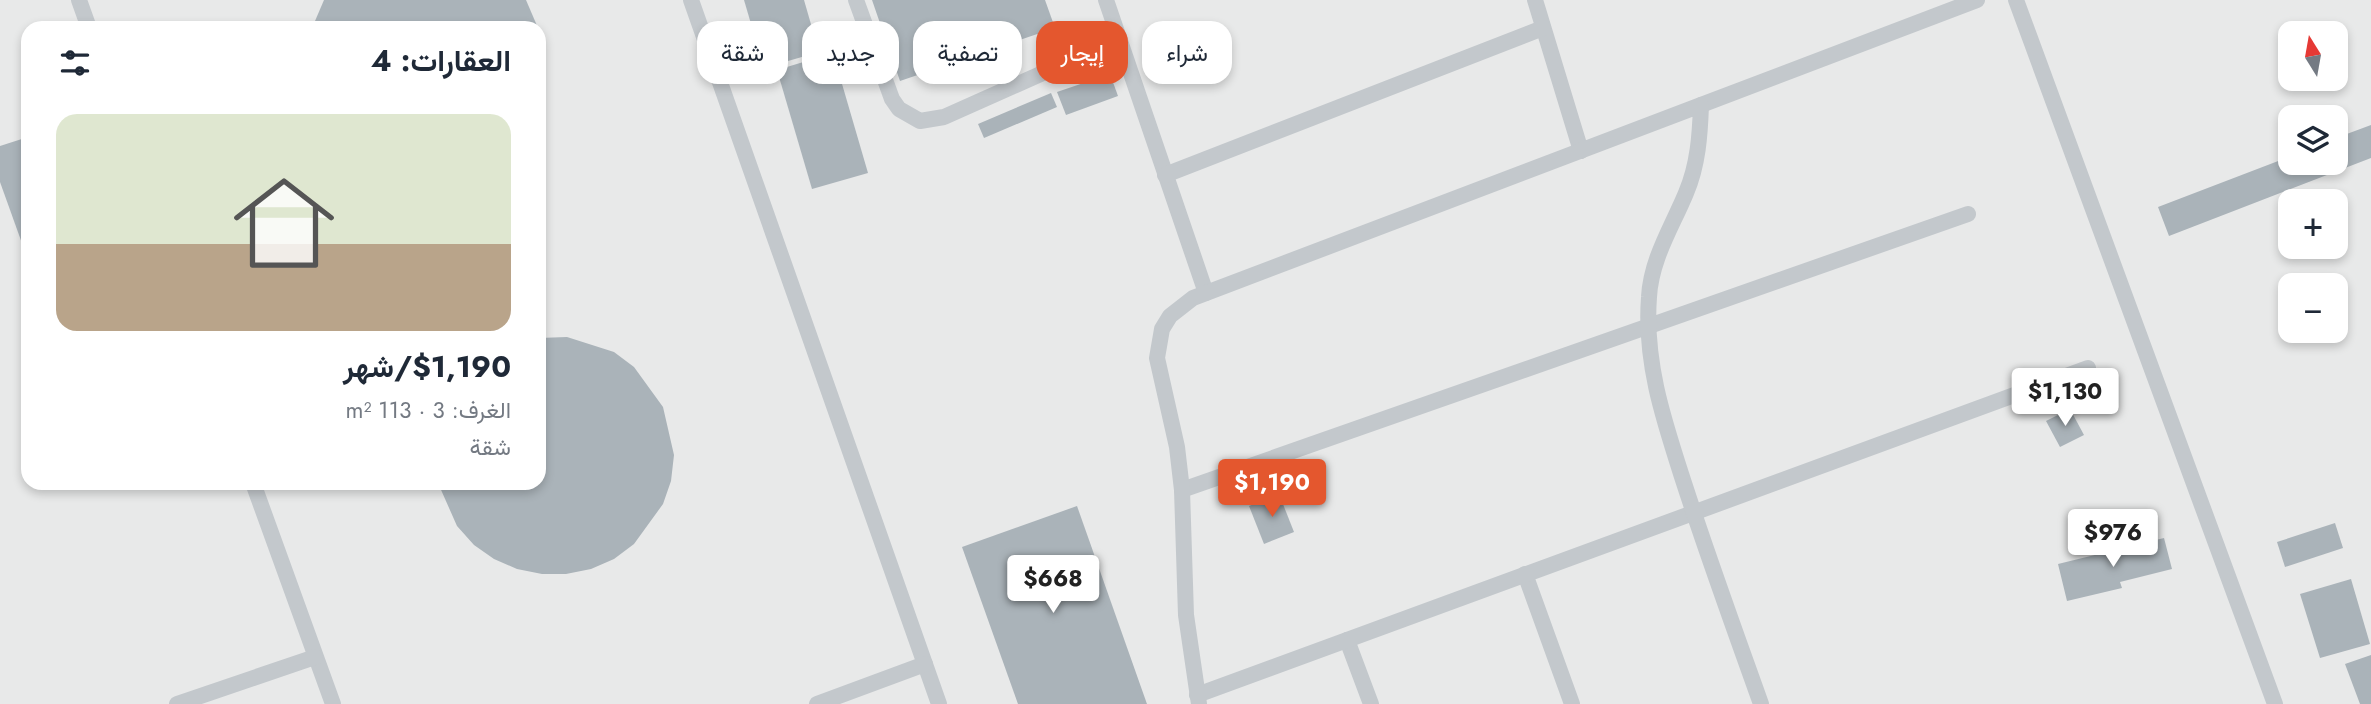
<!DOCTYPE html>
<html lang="ar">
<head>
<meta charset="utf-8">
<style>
  :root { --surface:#fff; --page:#f2f2f3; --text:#1f2937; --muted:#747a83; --line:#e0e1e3; --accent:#e4572e }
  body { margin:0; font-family:Jost,Vazirmatn,sans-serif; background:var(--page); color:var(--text); direction:rtl; height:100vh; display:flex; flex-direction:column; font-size:26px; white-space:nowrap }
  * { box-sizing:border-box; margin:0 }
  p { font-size:23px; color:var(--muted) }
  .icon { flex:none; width:38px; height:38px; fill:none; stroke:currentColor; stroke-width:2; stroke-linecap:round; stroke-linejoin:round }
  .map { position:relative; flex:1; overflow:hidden; direction:ltr }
  .side { position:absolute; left:21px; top:21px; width:525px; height:469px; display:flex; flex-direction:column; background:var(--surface); border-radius:21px; box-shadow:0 4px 10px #0003; direction:rtl }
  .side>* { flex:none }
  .hud { position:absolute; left:567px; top:21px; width:665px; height:63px; direction:rtl; display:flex; gap:14px }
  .needle { width:46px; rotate:349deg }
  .controls { position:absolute; left:2278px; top:21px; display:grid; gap:14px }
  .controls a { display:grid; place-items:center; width:70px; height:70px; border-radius:14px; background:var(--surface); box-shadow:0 4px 10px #0003; font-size:35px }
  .price { position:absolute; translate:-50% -60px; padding:0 16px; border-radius:7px; background:#fff; color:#222; font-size:23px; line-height:46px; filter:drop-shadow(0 2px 4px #0008) }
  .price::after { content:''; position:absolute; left:50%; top:42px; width:21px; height:16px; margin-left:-10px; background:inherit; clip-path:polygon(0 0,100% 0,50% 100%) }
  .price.selected { background:var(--accent); color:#fff }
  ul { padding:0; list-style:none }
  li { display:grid; align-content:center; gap:14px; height:371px; padding:0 35px }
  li+li { border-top:2px solid var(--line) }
  li span { display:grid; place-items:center; height:217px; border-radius:21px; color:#555 }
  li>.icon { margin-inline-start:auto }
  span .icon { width:126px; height:126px; fill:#fffc; stroke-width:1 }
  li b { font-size:30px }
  h2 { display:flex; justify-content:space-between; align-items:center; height:84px; padding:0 35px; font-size:30px }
  .tag { padding:0 24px; border-radius:21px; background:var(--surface); box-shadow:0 4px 10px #0003; font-size:24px; line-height:63px }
  .tag.selected { background:var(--accent); color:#fff }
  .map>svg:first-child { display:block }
</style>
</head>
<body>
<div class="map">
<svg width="2371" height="704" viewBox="0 0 2371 704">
  <rect width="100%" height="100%" fill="#fafaf8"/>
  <path fill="#e8e9e9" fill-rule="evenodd" d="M0 0H2371V704H0ZM28 28H539V483H28ZM2291 33H2336V79H2291ZM2291 117H2336V163H2291ZM2291 201H2336V247H2291ZM2291 285H2336V331H2291Z"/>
  <g fill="#aab3b9">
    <path d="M324 0H526L538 28H312Z"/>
    <path d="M744 0H804L819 52 764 68Z"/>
    <path d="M872 0H1045L1055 28 900 81Z"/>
    <path d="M833 53 868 173 812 189 777 70Z"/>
    <path d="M1110 74 1118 96 1066 115 1057 92Z"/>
    <path d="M1051 93 1057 107 984 138 978 124Z"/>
    <path d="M2371 125V158L2169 236 2158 207 2291 156V163H2336V138Z"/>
    <path d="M28 137V260L0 182V146Z"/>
    <path d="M567 337 614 352 634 367 663 407 674 455 671 481 663 504 634 544 614 559 591 569 566 574H542L517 569 494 559 474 545 457 526 438 483H539V338Z"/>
    <path d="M2070 409 2084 435 2060 447 2046 421Z"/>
    <path d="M1279 494 1294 532 1264 544 1249 506Z"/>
    <path d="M1077 506 1147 704H1018L962 547Z"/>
    <path d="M2335 523 2343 548 2285 567 2277 542Z"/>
    <path d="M2164 538 2172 569 2120 582 2122 588 2067 601 2058 564Z"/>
    <path d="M2351 579 2370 644 2320 658 2300 594Z"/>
    <path d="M2371 655V704H2360L2345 664Z"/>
  </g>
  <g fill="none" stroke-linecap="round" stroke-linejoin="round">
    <g stroke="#c3c8cc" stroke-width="16">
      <path d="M79 0 89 28"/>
      <path d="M691 0 939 704"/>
      <path d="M856 0 892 99 899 109 920 121 944 117 1119 39"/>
      <path d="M1106 0 1206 293"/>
      <path d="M1535 0 1581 151"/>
      <path d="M2016 0 2275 704"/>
      <path d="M1701 105 1977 0"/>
      <path d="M1165 175 1543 28"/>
      <path d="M253 483 333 704"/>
      <path d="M1182 490 1968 214"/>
      <path d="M1525 574 1572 704"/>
      <path d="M1347 640 1371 704"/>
      <path d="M1197 695 2088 368"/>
      <path d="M177 704 315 657"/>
      <path d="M817 704 925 664"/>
      <path d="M1199 704 1186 615 1182 490 1177 447 1157 358 1162 329 1170 316 1193 298 1701 105C1700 135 1698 165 1686 193 1672 227 1651 259 1649 297 1644 363 1664 421 1684 483 1708 557 1735 631 1761 704"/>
    </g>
  </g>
</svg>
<div class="controls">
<a><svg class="needle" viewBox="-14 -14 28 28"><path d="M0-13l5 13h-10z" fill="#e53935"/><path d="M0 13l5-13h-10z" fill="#747a83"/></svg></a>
<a><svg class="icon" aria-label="layers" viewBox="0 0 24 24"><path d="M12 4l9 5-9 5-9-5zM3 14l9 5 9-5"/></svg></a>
<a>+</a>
<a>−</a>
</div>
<b class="price" style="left:2065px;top:428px">$1,130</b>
<b class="price selected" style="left:1272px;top:519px">$1,190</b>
<b class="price" style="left:2113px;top:569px">$976</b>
<b class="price" style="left:1053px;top:615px">$668</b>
<div class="hud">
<a class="tag">شراء</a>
<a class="tag selected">إيجار</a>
<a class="tag">تصفية</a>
<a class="tag">جديد</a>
<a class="tag">شقة</a>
</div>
<section class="side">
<h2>العقارات: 4<svg class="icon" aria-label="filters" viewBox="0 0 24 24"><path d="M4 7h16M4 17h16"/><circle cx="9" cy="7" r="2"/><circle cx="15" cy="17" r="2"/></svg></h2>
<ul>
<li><span style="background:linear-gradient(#dfe7d0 60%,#b9a48a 0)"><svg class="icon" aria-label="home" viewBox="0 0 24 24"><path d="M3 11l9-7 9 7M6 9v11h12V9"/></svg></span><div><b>$1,190/شهر</b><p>الغرف: 3 · 113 m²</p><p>شقة</p></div></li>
</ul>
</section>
</div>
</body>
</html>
